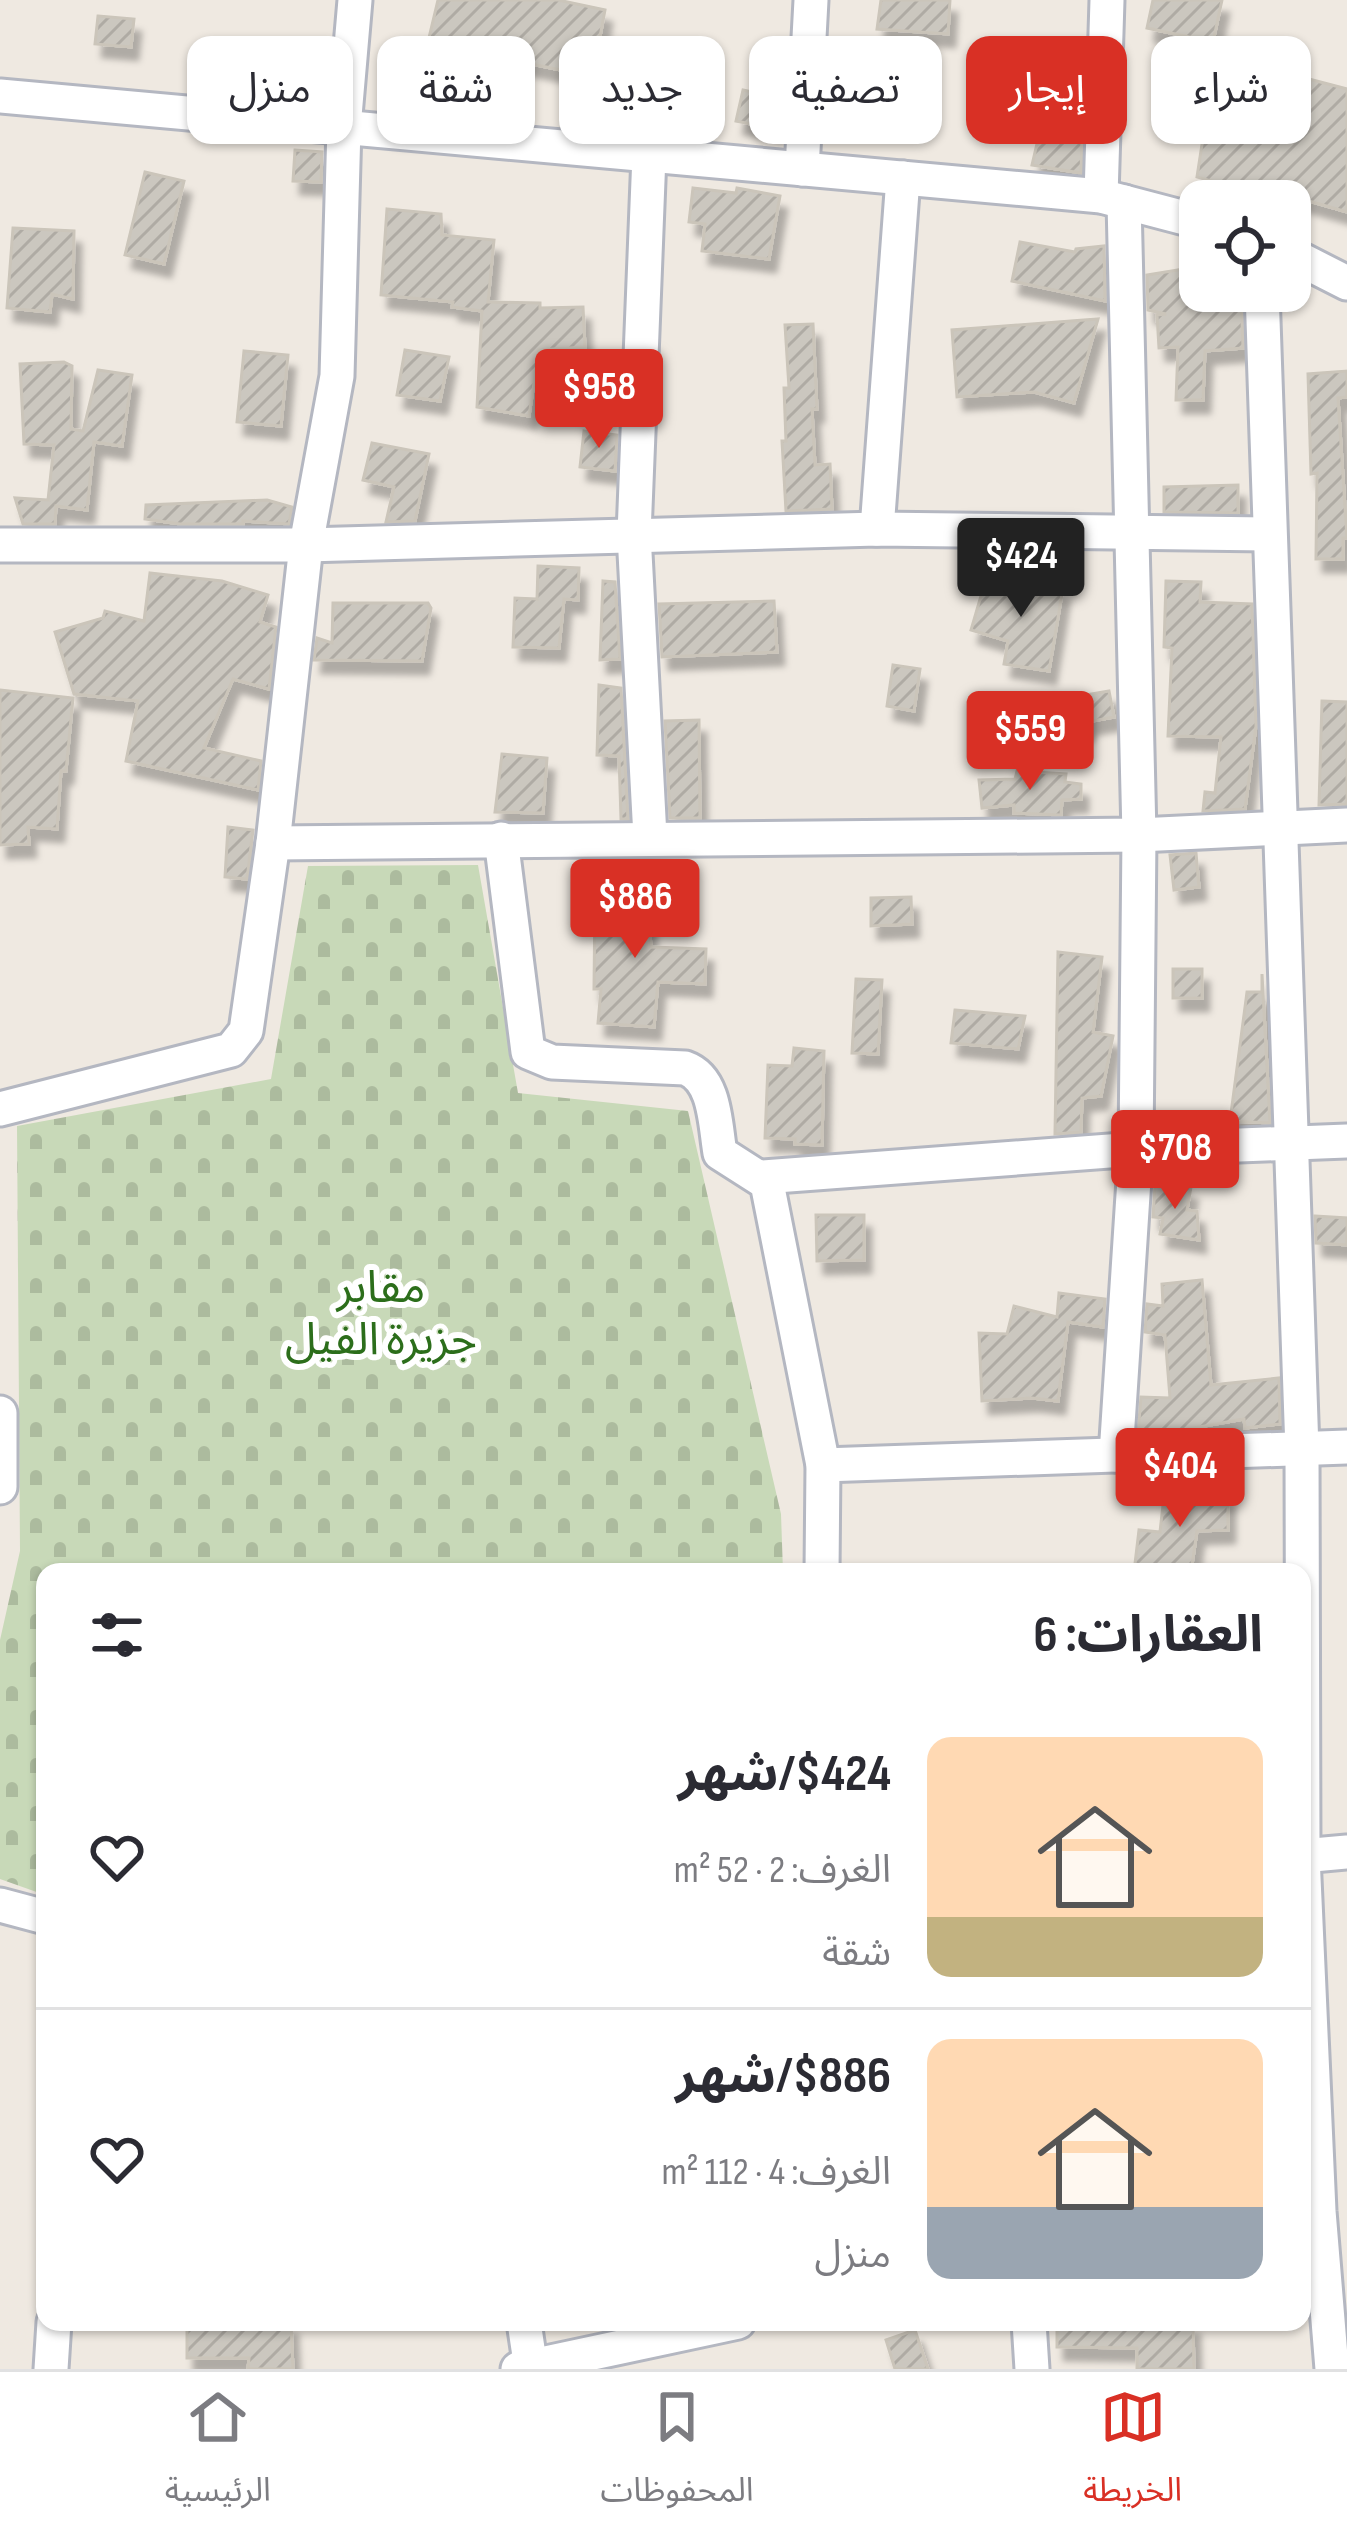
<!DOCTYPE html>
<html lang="ar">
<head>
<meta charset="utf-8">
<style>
  :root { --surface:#fff; --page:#f7f7f7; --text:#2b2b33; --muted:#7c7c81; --line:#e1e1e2; --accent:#d93025 }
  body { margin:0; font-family:"Sofia Sans Condensed","Noto Sans Arabic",sans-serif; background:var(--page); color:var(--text); direction:rtl; height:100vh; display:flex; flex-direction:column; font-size:45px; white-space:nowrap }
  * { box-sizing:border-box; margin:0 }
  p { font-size:39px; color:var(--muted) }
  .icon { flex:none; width:66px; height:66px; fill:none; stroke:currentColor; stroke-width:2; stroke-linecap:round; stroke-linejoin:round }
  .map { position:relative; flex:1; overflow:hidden; direction:ltr }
  .details { position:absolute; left:36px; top:1563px; width:1275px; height:768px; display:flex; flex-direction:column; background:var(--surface); border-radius:24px; box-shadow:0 3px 9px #0004; direction:rtl }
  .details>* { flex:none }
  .top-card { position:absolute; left:36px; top:36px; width:1275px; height:108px; direction:rtl; display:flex; gap:24px }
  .fabs { position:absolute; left:1179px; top:180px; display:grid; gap:24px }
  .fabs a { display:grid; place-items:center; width:132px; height:132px; border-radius:24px; background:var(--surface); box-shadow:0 3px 9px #0004; font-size:60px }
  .price { position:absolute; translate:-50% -102px; padding:0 27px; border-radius:12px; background:var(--accent); color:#fff; font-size:39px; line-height:78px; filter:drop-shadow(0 3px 6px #0008) }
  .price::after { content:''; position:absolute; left:50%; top:72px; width:36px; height:27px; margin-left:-18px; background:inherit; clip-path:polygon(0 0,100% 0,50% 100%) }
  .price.on { background:#222; color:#fff }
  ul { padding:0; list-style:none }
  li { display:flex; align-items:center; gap:36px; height:300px; padding:0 48px }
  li+li { border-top:3px solid var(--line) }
  li span { display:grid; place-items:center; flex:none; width:336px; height:240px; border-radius:24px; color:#555 }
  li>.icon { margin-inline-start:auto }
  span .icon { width:144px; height:144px; fill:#fffc; stroke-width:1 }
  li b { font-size:51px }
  h2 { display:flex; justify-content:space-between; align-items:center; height:144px; padding:0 48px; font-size:51px }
  .tag { padding:0 42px; border-radius:24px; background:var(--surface); box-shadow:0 3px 9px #0004; font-size:42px; line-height:108px }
  .tag.on { background:var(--accent); color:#fff }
  .tabs { display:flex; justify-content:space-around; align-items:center; height:168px; border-top:3px solid var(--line); background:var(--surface); font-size:33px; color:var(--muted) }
  .tabs a { display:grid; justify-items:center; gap:6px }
  .tabs .on { color:var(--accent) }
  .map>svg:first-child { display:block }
</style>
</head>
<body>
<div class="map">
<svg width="1347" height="2369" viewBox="0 0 1347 2369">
  <defs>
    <pattern id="cemetery-stones" width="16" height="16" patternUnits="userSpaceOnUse" patternTransform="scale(3)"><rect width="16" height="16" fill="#c8d9b8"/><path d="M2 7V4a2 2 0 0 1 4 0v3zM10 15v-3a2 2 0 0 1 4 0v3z" fill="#acbb9e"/></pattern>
    <pattern id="building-hatch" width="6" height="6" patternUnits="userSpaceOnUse" patternTransform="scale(3)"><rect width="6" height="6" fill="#cbc7bf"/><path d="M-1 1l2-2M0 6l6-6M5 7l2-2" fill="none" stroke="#afaba4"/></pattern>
    <filter id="shadow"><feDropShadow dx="7" dy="13" stdDeviation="3" flood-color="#0004"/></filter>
  </defs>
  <rect width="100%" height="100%" fill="#efe9e1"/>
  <path fill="url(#cemetery-stones)" d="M478 865 518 1093 688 1111 781 1514 783 1572H45V1895L0 1879V1640L20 1551 17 1126 271 1079 308 866Z"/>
  <g fill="url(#building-hatch)" stroke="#cbc5ba" stroke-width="3" filter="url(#shadow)">
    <path d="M438 0H558L605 10 597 53 674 72 673 79 682 82 673 112 615 97 574 95 575 73 483 54 482 58 458 52 454 71 423 63Z"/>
    <path d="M881 0H950L948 34 877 29Z"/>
    <path d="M1153 0H1222L1213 42 1147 28Z"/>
    <path d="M98 16 134 19 131 47 95 44Z"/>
    <path d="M1267 68 1347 89V212L1288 195 1282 201 1197 177 1208 105 1256 112Z"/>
    <path d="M743 90 783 99 776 129 736 121Z"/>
    <path d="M1047 101 1083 106 1081 173 1032 165Z"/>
    <path d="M295 150 322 152 321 182 293 181Z"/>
    <path d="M145 172 184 181 164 264 125 255Z"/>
    <path d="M693 188 736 193 737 188 780 196 769 259 702 251 705 224 689 222Z"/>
    <path d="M387 209 441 214 442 235 494 240 488 302 540 303V308L583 307 585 347 539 350 529 416 477 407 482 311 452 307 453 302 381 295Z"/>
    <path d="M13 228 74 231 73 299 52 294 50 312 7 308Z"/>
    <path d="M1020 242 1075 252 1076 249 1104 246 1105 301 1012 281Z"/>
    <path d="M1196 267 1201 295 1241 292 1243 348 1205 351 1203 400H1176L1178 347 1159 348 1157 315 1166 314 1148 310 1147 275Z"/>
    <path d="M1098 319 1074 403 1034 392 957 397 952 330Z"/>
    <path d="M813 324 817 409H812L815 465 830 464 832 509 786 511 782 441H786L784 388H789L785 325Z"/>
    <path d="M405 350 449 357 440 401 397 395Z"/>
    <path d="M244 351 288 355 281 426 237 422Z"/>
    <path d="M64 362 72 366 71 429 83 431 98 370 132 375 122 446 94 442 87 510 56 506 55 524H23L15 498 48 500 54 445 24 444 20 364Z"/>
    <path d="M1347 371V397L1338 398 1347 538H1343V559H1316L1317 473 1311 474 1308 374Z"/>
    <path d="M584 431 617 435 615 471 580 467Z"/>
    <path d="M372 443 429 454 415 521 386 522 394 487 363 480Z"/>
    <path d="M1238 485V513L1164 512V487Z"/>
    <path d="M267 500 292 507 289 524 243 521V524H180L145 519 146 505Z"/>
    <path d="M538 566 579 568 578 600 564 599 559 648 513 647 515 598 537 599Z"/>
    <path d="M150 573 222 581 268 595 260 622 276 627 269 689 233 679 204 748 261 761 258 790 126 761 138 701 74 694 55 632 103 618 105 611 144 621Z"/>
    <path d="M993 577 1063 588 1049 671 1004 664 1008 641 971 630 983 589 989 591Z"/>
    <path d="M603 581 615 582 620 659 600 660Z"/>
    <path d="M1166 581 1201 582 1200 602 1252 604 1256 726 1245 809 1203 811 1205 792 1215 793 1221 737 1168 736 1172 648 1164 647Z"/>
    <path d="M774 601 777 652 662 657 659 604Z"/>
    <path d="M333 603H428L431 608 422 661 314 660 317 638 332 643Z"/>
    <path d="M893 665 920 669 914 711 887 706Z"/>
    <path d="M599 685 621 688 628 819H621L619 756 597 755Z"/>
    <path d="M0 690 73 698 66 771H61L57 829 28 827 29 844 0 845Z"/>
    <path d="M1109 691 1114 717 1087 722V728H1073L1072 737 1023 729 1027 705Z"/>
    <path d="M1322 701 1347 702V804L1319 805Z"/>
    <path d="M699 720 700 818H670L665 721Z"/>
    <path d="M502 754 547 758 543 813 495 812Z"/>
    <path d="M1017 771 1066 774 1065 782 1081 784V799L1062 800 1061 815 1014 813V805L982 808 979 780 1015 779Z"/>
    <path d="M228 827 253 830 247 879 225 877Z"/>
    <path d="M1196 853 1199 887 1174 890 1170 855Z"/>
    <path d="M647 891 651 947 706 949 705 984 658 982 654 1027 598 1023 601 989H594L595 895Z"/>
    <path d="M911 897 912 924 871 926V898Z"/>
    <path d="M1058 952 1102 957 1093 1032 1113 1036 1101 1096 1082 1098 1081 1132 1055 1134Z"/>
    <rect x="1173" y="969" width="29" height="29"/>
    <path d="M1262 974 1270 1123 1230 1121 1247 992H1262Z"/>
    <path d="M856 979 882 980 878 1054 852 1053Z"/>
    <path d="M955 1010 1025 1016 1018 1049 951 1043Z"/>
    <path d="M794 1048 824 1051 822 1145 795 1144V1139L765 1138 768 1065 792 1066Z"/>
    <path d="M1155 1184 1191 1187 1187 1210 1197 1211 1199 1240 1160 1234 1163 1218 1153 1217Z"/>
    <path d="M816 1215H864V1260L817 1261Z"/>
    <path d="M1315 1216 1347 1218V1245L1316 1243Z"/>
    <path d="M1202 1280 1211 1385 1279 1378 1280 1424 1245 1428 1244 1419 1171 1432 1138 1433 1141 1397 1170 1398 1165 1335 1145 1332 1147 1304 1163 1306 1162 1284Z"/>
    <path d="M1059 1293 1105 1299 1103 1327 1068 1322 1058 1401 1032 1398 982 1401 979 1333 1007 1334 1014 1306 1057 1317Z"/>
    <path d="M1165 1487 1228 1495V1530L1197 1531 1191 1572H1134L1139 1530 1160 1532Z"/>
    <path d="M291 2322 293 2369H248L249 2358H187V2324Z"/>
    <path d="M1057 2322H1193L1194 2369H1137V2348L1057 2347Z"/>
    <path d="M915 2330 928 2369H895L886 2340Z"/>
  </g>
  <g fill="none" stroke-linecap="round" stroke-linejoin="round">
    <defs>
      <g id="street">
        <path d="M0 96 1101 196 1200 222"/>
        <path d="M649 155 634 534 650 837"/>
        <path d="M802 169 811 0"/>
        <path d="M1101 196 1107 0"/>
        <path d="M1290 254 1347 283"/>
        <path d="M1262 291 1302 1450 1303 1856 1319 2211 1332 2369"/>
        <path d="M877 529 903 178"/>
        <path d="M0 545H306L877 529 1268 534"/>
        <path d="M501 839 528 1052 552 1062 685 1068C716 1079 715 1125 720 1153L767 1183 823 1465 822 1572"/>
        <path d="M273 843 1139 835 1347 825"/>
        <path d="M0 1109 231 1050 246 1031 273 843 306 545 337 376 344 127 355 0"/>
        <path d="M762 1177 1136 1149 1347 1141"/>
        <path d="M0 1413V1487"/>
        <path d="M1116 1455 1136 1149 1139 835 1124 202"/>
        <path d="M823 1465 1347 1447"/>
        <path d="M1302 1856 1347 1852"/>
        <path d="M0 1905 45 1917"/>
        <path d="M524 2322 531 2369"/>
        <path d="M1029 2322 1032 2369"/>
        <path d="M51 2369 54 2322"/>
        <path d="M518 2369 738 2322"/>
      </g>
    </defs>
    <use href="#street" stroke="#b4b7c1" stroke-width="39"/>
    <use href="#street" stroke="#fff" stroke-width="33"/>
  </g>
  <g text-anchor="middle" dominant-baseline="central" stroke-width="12" stroke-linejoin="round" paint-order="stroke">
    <g font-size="45" fill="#2c6e1b" stroke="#fff">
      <text x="381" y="1288">مقابر<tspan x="381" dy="52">جزيرة الفيل</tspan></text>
    </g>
  </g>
</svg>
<div class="fabs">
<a><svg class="icon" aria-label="locate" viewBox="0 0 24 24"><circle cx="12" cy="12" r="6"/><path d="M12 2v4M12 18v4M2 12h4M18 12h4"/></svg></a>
</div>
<b class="price" style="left:599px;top:451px">$958</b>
<b class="price on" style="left:1021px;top:620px">$424</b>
<b class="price" style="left:1030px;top:793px">$559</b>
<b class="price" style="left:635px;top:961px">$886</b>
<b class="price" style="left:1175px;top:1212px">$708</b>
<b class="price" style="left:1180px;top:1530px">$404</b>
<div class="top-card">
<a class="tag">شراء</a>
<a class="tag on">إيجار</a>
<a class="tag">تصفية</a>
<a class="tag">جديد</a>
<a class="tag">شقة</a>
<a class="tag">منزل</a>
</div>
<section class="details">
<h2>العقارات: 6<svg class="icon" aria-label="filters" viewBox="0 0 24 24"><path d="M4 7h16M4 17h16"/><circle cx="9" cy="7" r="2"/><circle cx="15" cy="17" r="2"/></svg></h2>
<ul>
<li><span style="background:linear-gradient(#ffd9b3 75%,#c2b280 0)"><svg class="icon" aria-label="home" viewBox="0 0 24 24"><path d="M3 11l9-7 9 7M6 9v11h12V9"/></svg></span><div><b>$424/شهر</b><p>الغرف: 2 · 52 m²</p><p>شقة</p></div><svg class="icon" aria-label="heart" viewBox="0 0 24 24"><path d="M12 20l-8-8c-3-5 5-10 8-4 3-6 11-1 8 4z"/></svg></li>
<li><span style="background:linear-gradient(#ffd9b3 70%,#9aa5b1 0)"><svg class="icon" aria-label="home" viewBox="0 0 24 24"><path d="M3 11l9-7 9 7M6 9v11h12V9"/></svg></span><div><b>$886/شهر</b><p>الغرف: 4 · 112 m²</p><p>منزل</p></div><svg class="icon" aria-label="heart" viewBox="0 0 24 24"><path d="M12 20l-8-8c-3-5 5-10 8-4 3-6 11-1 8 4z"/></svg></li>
</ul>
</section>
</div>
<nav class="tabs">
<a class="on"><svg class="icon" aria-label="map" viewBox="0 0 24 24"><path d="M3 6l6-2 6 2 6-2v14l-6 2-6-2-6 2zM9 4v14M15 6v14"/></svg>الخريطة</a>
<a><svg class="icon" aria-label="saved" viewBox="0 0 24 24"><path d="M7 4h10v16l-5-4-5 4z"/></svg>المحفوظات</a>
<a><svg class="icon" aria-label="home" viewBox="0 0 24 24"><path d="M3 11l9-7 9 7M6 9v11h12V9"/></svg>الرئيسية</a>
</nav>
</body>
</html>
